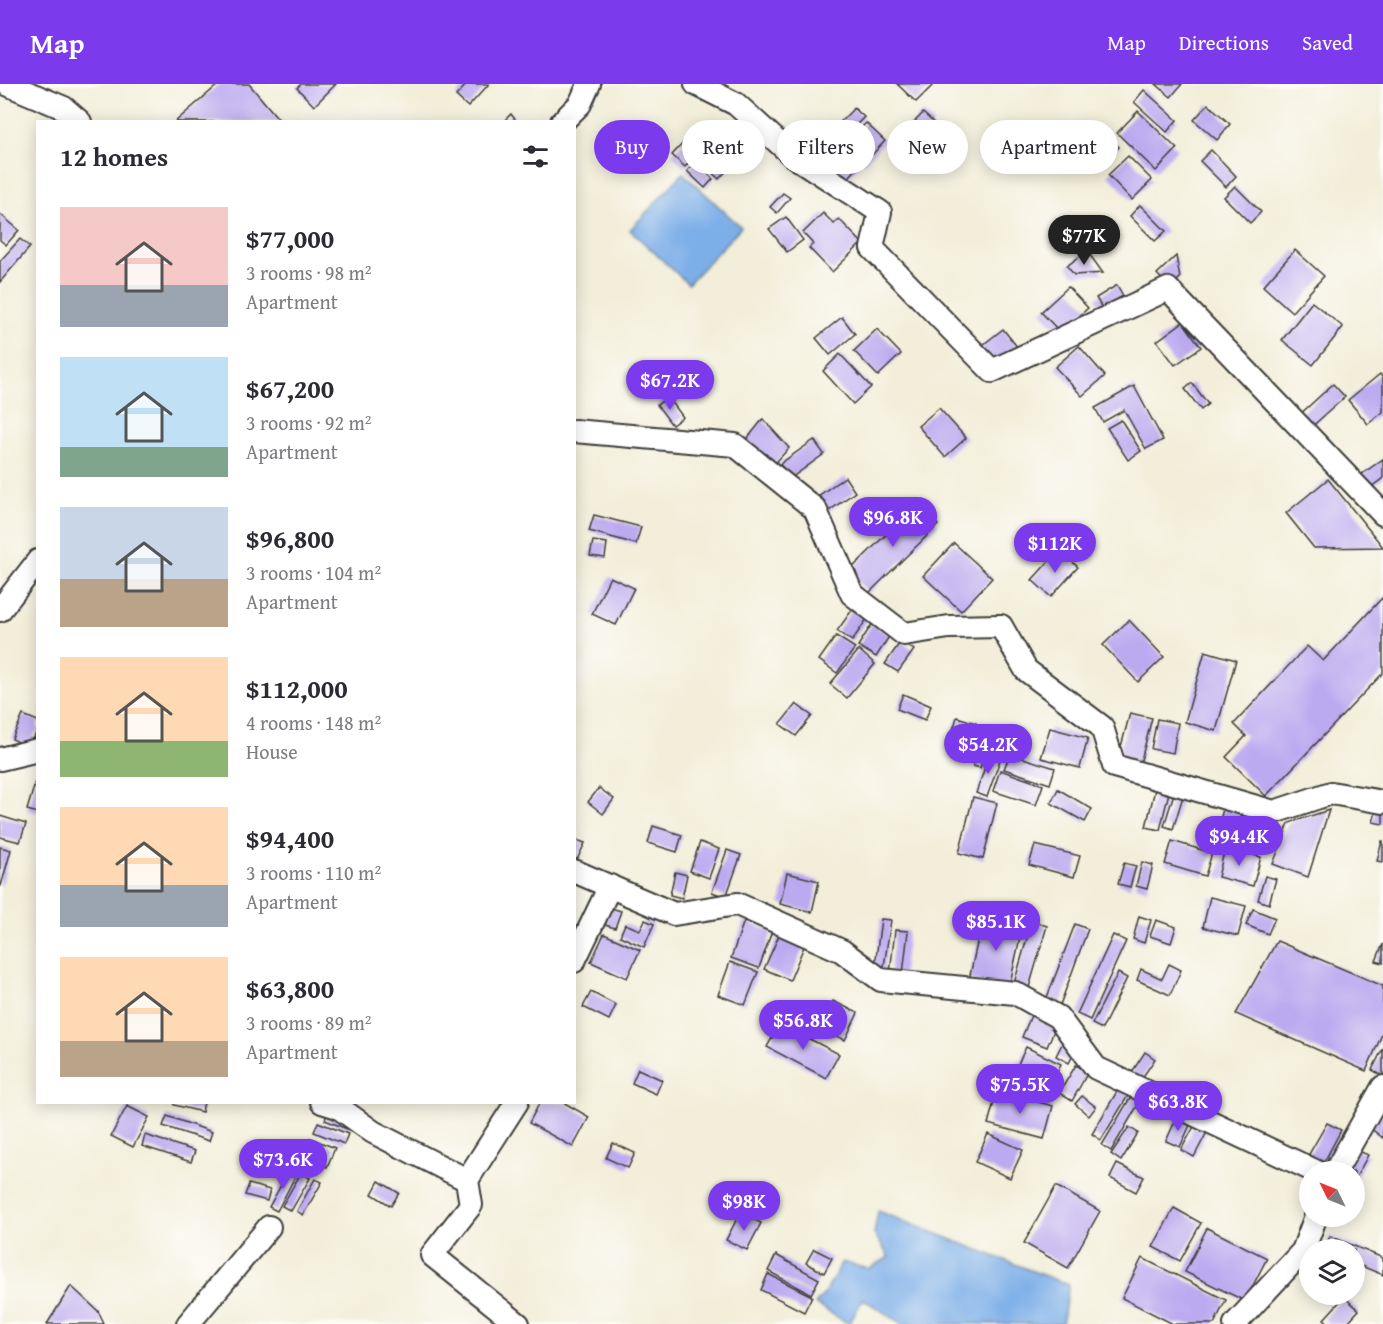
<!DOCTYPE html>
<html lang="en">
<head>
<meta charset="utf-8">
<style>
  :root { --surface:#fff; --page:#f2f2f3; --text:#2b2b33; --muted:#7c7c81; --accent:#7c3aed }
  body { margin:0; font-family:"Gentium Book Plus",serif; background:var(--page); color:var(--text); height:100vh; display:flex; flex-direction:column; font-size:22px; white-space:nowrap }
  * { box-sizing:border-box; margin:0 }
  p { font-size:20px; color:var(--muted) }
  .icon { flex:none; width:33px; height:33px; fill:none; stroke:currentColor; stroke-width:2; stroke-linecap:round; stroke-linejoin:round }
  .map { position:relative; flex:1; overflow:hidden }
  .panel { position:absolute; left:36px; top:36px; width:540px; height:984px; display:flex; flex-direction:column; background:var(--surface); border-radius:0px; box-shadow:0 3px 15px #0003 }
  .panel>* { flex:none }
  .banner { position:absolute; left:594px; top:36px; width:570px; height:54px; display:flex; gap:12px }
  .needle { width:39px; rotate:313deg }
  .buttons { position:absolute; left:1299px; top:1077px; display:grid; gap:12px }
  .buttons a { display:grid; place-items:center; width:66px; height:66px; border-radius:50%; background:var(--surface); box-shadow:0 3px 15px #0003; font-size:30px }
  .price { position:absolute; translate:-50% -51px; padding:0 14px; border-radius:21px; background:var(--accent); color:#fff; font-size:20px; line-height:39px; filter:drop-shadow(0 2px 3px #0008) }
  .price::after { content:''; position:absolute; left:50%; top:36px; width:18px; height:14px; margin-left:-9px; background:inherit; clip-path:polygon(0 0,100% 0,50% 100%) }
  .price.on { background:#222; color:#fff }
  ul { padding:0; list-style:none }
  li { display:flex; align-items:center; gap:18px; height:150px; padding:0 24px }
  li span { display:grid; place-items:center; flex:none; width:168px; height:120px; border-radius:0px; color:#555 }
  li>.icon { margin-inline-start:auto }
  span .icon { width:72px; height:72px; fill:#fffc; stroke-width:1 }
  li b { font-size:26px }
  h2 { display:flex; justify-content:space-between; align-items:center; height:72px; padding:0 24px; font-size:26px }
  .chip { padding:0 21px; border-radius:27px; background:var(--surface); box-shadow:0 3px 15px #0003; font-size:21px; line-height:54px }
  .chip.on { background:var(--accent); color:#fff }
  header { display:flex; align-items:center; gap:36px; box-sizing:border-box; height:84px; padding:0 30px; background:var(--accent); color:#fff }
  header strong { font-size:28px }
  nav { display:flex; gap:33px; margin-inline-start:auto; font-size:21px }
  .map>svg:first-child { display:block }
</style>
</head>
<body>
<header>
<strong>Map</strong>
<nav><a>Map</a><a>Directions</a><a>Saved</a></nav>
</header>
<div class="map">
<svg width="1383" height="1240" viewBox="0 0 1383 1240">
  <rect width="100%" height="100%" fill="#fdfcf7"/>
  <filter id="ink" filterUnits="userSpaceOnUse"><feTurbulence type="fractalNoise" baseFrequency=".0167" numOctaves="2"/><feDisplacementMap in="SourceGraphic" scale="12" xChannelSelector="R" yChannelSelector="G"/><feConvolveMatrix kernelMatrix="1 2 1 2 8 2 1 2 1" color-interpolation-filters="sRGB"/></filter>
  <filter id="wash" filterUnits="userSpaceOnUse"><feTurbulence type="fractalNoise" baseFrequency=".008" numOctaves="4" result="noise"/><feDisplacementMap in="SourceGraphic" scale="24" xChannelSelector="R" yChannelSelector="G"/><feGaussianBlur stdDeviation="1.35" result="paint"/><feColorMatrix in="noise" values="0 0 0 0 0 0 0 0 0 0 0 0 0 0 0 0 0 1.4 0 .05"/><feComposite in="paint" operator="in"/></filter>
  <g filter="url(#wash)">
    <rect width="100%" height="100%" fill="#f2eed9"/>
    <g fill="#7caee8" stroke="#4c6582" stroke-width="1.5">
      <path d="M683 89 741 143 688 200 630 146Z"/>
      <path d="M878 1127 1069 1201 1062 1240H902L863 1215 849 1240 815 1220 825 1209 842 1178 869 1185 889 1173 874 1149Z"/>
    </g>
    <g id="blocks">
      <g fill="#bcaaf0">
        <path d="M219 0H249L281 38H175Z"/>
        <path d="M301 0H336L314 22 297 4Z"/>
        <path d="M467 0H489L468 23 456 12Z"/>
        <path d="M897 0H934L916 18Z"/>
        <path d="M1156 0H1182L1171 13Z"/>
        <path d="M1144 6 1177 36 1167 48 1134 18Z"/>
        <path d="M1208 20 1230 40 1217 56 1194 36Z"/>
        <path d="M854 24 864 33 819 79 809 70Z"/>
        <path d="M1138 27 1177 65 1156 87 1117 49Z"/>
        <path d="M923 29 934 39 909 65 898 55Z"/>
        <path d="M511 30 517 38H503Z"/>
        <path d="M866 39 885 57 864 79 845 60Z"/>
        <path d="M698 43 710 55 685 83 672 71Z"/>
        <path d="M937 44 946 51 926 75 917 68Z"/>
        <path d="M1103 46 1119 63 1100 83 1083 66Z"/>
        <path d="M841 64 860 81 842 101 823 84Z"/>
        <path d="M1211 66 1236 92 1226 103 1200 77Z"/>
        <path d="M702 71 710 78 703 86 713 95 705 104 687 87Z"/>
        <path d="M1128 72 1152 96 1132 116 1108 91Z"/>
        <path d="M722 73 731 82 719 95 709 86Z"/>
        <path d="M1235 102 1261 128 1250 139 1224 113Z"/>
        <path d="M783 109 790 114 777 129 770 123Z"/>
        <path d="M1140 121 1166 147 1155 157 1130 132Z"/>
        <path d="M823 129 834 140 839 135 862 159 832 188 809 164 813 160 803 149Z"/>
        <path d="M0 130 19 146 6 161 0 156Z"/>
        <path d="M786 133 803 156 787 168 769 145Z"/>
        <path d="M20 155 30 163 0 198V177Z"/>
        <path d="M1295 166 1324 192 1292 228 1263 202Z"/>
        <path d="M1087 167 1103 189 1074 191 1067 182Z"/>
        <path d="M1176 172 1180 194 1170 204 1157 190Z"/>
        <path d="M1117 201 1123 212 1102 224 1096 214Z"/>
        <path d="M1068 203 1088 224 1061 249 1041 228Z"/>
        <path d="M1312 218 1343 243 1313 281 1282 256Z"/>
        <path d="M842 233 855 250 830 271 816 254Z"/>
        <path d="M1183 238 1201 263 1175 281 1157 257Z"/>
        <path d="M877 245 901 270 878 292 854 267Z"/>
        <path d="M1003 245 1018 264 986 290 970 271Z"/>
        <path d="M1079 262 1105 292 1082 312 1055 283Z"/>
        <path d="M840 270 871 303 853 320 823 287Z"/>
        <path d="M1380 290 1383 294V328L1368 340 1348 316Z"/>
        <path d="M1192 299 1208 320 1201 326 1185 305Z"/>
        <path d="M1333 300 1345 313 1308 346 1296 334Z"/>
        <path d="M1134 302 1163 356 1146 365 1124 326 1103 338 1095 324Z"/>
        <path d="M668 313 683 333 672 341 657 321Z"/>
        <path d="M939 324 966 354 945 373 918 342Z"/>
        <path d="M763 335 789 364 768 387 739 365Z"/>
        <path d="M1121 336 1141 367 1128 376 1107 344Z"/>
        <path d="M814 356 824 370 791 394 780 380Z"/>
        <path d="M1383 375V394L1367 406 1358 393Z"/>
        <path d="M845 393 855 408 822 432 811 417Z"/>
        <path d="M1328 395 1383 463 1314 464 1286 429Z"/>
        <path d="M917 420 938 441 869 509 848 488Z"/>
        <path d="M594 431 641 443 636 460 589 447Z"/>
        <path d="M593 457 607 459 605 474 590 472Z"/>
        <path d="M954 459 992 494 961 527 923 492Z"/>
        <path d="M1059 466 1078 483 1051 513 1032 496Z"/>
        <path d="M610 493 634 504 616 541 592 530Z"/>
        <path d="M1383 513V589L1266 712 1226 673 1246 652 1234 640 1307 562 1323 577Z"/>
        <path d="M852 526 867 535 852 557 837 547Z"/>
        <path d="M1129 536 1164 573 1138 598 1103 561Z"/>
        <path d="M872 540 890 551 876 573 858 562Z"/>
        <path d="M836 552 855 564 837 589 819 576Z"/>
        <path d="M901 557 914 566 898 588 885 580Z"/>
        <path d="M859 566 875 580 847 614 830 600Z"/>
        <path d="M1205 567 1236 576 1216 647 1185 638Z"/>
        <path d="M903 610 931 622 925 636 897 625Z"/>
        <path d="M796 620 812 632 796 652 780 640Z"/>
        <path d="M1130 629 1152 634 1140 680 1118 674Z"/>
        <path d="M23 631 38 637V645L29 663 12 655Z"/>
        <path d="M957 633 976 639 967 669 948 663Z"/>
        <path d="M1157 635 1178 639 1173 669 1151 665Z"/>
        <path d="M1050 644 1088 654 1080 684 1041 674Z"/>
        <path d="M984 646 992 649 980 684 973 682Z"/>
        <path d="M990 669 1001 673 987 713 976 709Z"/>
        <path d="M1010 670 1055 684 1050 700 1004 685Z"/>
        <path d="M1000 686 1043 701 1036 721 993 707Z"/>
        <path d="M36 696 38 697V729L27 726Z"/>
        <path d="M1156 701 1170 704 1160 746 1146 743Z"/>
        <path d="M599 704 614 715 603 730 588 718Z"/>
        <path d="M1058 705 1092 725 1085 738 1051 719Z"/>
        <path d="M1175 706 1184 709 1173 745 1164 742Z"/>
        <path d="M973 713 997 719 983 775 959 769Z"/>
        <path d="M1224 721 1254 729 1247 755 1217 748Z"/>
        <path d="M1377 724 1383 725V740L1373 738Z"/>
        <path d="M1329 726 1308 793 1273 780 1289 739Z"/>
        <path d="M0 732 26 740 20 758 0 753Z"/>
        <path d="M653 742 682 751 677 768 648 759Z"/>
        <path d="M574 755 585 759 574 782Z"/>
        <path d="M1172 757 1212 769 1205 792 1165 780Z"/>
        <path d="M1382 757H1383V778L1377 777Z"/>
        <path d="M700 758 719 765 709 794 690 787Z"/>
        <path d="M1035 761 1080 772 1074 793 1029 781Z"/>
        <path d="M0 763 11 766 1 802H0Z"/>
        <path d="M1225 764 1261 773 1253 802 1218 793Z"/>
        <path d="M727 766 741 771 726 813 712 808Z"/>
        <path d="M1142 778 1153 781 1147 805 1136 802Z"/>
        <path d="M1124 779 1136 782 1130 803 1118 800Z"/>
        <path d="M675 788 687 791 682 814 670 811Z"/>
        <path d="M787 789 819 797 812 828 780 820Z"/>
        <path d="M1265 792 1276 795 1269 820 1258 816Z"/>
        <path d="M1210 813 1246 822 1238 852 1203 843Z"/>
        <path d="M611 824 621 827 615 844 605 841Z"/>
        <path d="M1253 825 1275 834 1268 850 1246 841Z"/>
        <path d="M983 832 1023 840 1009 904 969 896Z"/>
        <path d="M1139 832 1151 836 1144 859 1133 855Z"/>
        <path d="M881 835 891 836 883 889 875 882Z"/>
        <path d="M645 836 654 840 644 863 620 852 625 840 640 846Z"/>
        <path d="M1156 836 1176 843 1171 859 1150 852Z"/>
        <path d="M744 837 772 847 759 884 731 874Z"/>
        <path d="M1032 837 1047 842 1028 907 1013 903Z"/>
        <path d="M1075 840 1088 845 1060 921 1046 916Z"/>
        <path d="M895 846 908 847 903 890 890 889Z"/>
        <path d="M780 849 805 860 790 896 764 885Z"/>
        <path d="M604 850 640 866 627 894 591 878Z"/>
        <path d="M1113 851 1126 857 1090 936 1077 930Z"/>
        <path d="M1277 857 1383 902V948L1366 987 1236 930Z"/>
        <path d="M1383 860V879L1376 877Z"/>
        <path d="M730 878 758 888 745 921 718 911Z"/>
        <path d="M1169 880 1181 886 1170 911 1137 896 1141 885 1162 895Z"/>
        <path d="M1118 889 1127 894 1102 945 1092 940Z"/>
        <path d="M591 908 616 921 609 936 583 923Z"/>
        <path d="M833 917 858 929 845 956 819 944Z"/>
        <path d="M1032 929 1057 939 1047 963 1022 953Z"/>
        <path d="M780 940 839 970 826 994 767 963Z"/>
        <path d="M1064 956 1077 963 1069 979 1056 972Z"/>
        <path d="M1026 963 1061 980 1048 1007 1013 991Z"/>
        <path d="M1383 964V992L1372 986Z"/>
        <path d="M1145 968 1155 975 1140 997 1130 991Z"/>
        <path d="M1076 981 1088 988 1072 1017 1059 1009Z"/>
        <path d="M638 985 662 996 656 1010 632 999Z"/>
        <path d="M1119 1004 1129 1010 1101 1056 1092 1050Z"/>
        <path d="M997 1007 1053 1022 1044 1055 988 1040Z"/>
        <path d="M1133 1009 1142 1014 1111 1067 1102 1061Z"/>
        <path d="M1082 1012 1096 1023 1089 1032 1075 1020Z"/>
        <path d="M174 1018H204L202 1028 174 1021Z"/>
        <path d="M540 1018H563L589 1033 573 1063 529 1039Z"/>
        <path d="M127 1022 149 1033 133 1063 111 1052Z"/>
        <path d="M1383 1028V1054L1370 1044Z"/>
        <path d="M327 1030 350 1039 347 1045 325 1036Z"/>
        <path d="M167 1032 212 1048 209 1057 163 1042Z"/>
        <path d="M1177 1033 1191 1039 1180 1063 1166 1057Z"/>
        <path d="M318 1038 348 1050 344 1060 314 1048Z"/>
        <path d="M1327 1039 1341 1046 1323 1080 1308 1072Z"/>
        <path d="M1195 1041 1207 1048 1194 1073 1181 1066Z"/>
        <path d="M1129 1043 1138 1049 1121 1077 1111 1070Z"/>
        <path d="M988 1050 1023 1066 1010 1094 975 1078Z"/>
        <path d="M145 1051 195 1067 191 1078 142 1062Z"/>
        <path d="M310 1054 335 1064 327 1083 302 1074Z"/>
        <path d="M613 1059 635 1069 628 1084 606 1074Z"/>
        <path d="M1357 1066 1368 1071 1354 1097V1088H1346Z"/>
        <path d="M1117 1080 1144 1093 1136 1108 1110 1094Z"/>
        <path d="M290 1085 297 1089 277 1127 269 1123Z"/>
        <path d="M301 1089 310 1094 291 1127 282 1122Z"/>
        <path d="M315 1095 322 1098 303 1131 297 1127Z"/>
        <path d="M379 1097 399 1109 391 1122 372 1110Z"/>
        <path d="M249 1100 270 1106 267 1117 245 1111Z"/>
        <path d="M1056 1102 1100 1127 1068 1184 1024 1159Z"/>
        <path d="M1174 1124 1201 1139 1180 1177 1153 1163Z"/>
        <path d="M740 1129 761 1139 747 1166 726 1156Z"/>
        <path d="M1207 1144 1267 1174 1245 1217 1185 1188Z"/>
        <path d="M1330 1152 1383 1174V1191L1354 1179V1166H1324Z"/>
        <path d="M814 1165 832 1174 824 1189 806 1179Z"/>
        <path d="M776 1171 819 1195 811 1210 768 1187Z"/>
        <path d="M1142 1174 1226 1216 1214 1240H1173L1122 1214Z"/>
        <path d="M768 1190 812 1212 804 1228 761 1206Z"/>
        <path d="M71 1202 98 1227 104 1240H47Z"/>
        <path d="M1344 1213 1359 1226 1346 1240H1330L1324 1235Z"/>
      </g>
    </g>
  </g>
  <g filter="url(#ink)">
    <use href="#blocks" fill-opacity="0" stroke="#3c3c38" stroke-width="1.5"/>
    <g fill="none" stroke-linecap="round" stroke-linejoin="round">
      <defs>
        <g id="street">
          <path d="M7 0 64 24 80 38"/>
          <path d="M696 0 736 20 792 71 880 128 872 164 992 287 1168 205 1383 430"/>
          <path d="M562 38 580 20 589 0"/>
          <path d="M574 347 735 361 815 425 852 510 904 550 949 543 1001 542 1026 586 1102 643 1114 682 1274 728 1331 709 1383 718"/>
          <path d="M0 526 38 477"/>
          <path d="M0 675 38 666"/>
          <path d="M574 787 674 830 737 820 842 867 881 896 1015 909 1058 933 1096 984 1317 1088"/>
          <path d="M574 877 610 802"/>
          <path d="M322 1018 338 1023 373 1048 467 1096"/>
          <path d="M517 1018 467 1096 471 1121 432 1171 518 1240"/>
          <path d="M1335 1088 1383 1003"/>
          <path d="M188 1240 269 1143"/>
          <path d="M1235 1240 1303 1167 1316 1132"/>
        </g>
      </defs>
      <use href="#street" stroke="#3c3c38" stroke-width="26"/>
      <use href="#street" stroke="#fff" stroke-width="22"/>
    </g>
  </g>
</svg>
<div class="buttons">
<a><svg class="needle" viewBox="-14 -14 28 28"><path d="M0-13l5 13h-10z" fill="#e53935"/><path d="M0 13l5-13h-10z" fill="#7c7c81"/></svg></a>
<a><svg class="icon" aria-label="layers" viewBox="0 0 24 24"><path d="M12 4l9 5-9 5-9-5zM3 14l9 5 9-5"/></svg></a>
</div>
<b class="price on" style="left:1084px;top:182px">$77K</b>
<b class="price" style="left:670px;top:327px">$67.2K</b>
<b class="price" style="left:893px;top:464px">$96.8K</b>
<b class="price" style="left:1055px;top:490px">$112K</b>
<b class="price" style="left:988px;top:691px">$54.2K</b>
<b class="price" style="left:1239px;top:783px">$94.4K</b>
<b class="price" style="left:996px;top:868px">$85.1K</b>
<b class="price" style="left:803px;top:967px">$56.8K</b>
<b class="price" style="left:1020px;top:1031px">$75.5K</b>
<b class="price" style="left:1178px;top:1048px">$63.8K</b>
<b class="price" style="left:283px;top:1106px">$73.6K</b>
<b class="price" style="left:744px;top:1148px">$98K</b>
<div class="banner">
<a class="chip on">Buy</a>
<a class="chip">Rent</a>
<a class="chip">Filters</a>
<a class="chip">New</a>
<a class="chip">Apartment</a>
</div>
<section class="panel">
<h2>12 homes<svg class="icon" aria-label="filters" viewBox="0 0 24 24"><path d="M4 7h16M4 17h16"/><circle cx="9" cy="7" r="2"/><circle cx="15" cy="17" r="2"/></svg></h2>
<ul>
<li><span style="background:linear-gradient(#f6c9c9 65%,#9aa5b1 0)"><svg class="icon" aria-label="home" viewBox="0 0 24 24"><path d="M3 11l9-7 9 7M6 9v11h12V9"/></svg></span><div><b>$77,000</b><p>3 rooms · 98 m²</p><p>Apartment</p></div></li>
<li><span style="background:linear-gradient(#bfe0f5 75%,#7fa58c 0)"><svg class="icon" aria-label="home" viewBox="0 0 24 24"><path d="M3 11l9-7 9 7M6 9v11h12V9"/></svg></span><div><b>$67,200</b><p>3 rooms · 92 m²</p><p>Apartment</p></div></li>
<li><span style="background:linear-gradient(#c9d6e8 60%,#b9a48a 0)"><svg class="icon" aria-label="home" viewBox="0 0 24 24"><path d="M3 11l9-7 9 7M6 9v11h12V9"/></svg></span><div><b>$96,800</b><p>3 rooms · 104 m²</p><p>Apartment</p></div></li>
<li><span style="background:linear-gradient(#ffd9b3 70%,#8fb573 0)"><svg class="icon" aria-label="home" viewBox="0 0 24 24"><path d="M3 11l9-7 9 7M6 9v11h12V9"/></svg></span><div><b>$112,000</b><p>4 rooms · 148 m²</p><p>House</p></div></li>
<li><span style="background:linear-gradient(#ffd9b3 65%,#9aa5b1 0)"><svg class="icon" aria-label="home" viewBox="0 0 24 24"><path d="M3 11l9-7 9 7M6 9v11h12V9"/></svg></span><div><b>$94,400</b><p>3 rooms · 110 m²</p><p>Apartment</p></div></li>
<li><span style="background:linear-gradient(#ffd9b3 70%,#b9a48a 0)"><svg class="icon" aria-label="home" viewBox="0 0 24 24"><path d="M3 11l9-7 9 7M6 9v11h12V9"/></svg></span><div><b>$63,800</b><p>3 rooms · 89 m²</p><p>Apartment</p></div></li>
</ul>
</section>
</div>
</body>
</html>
